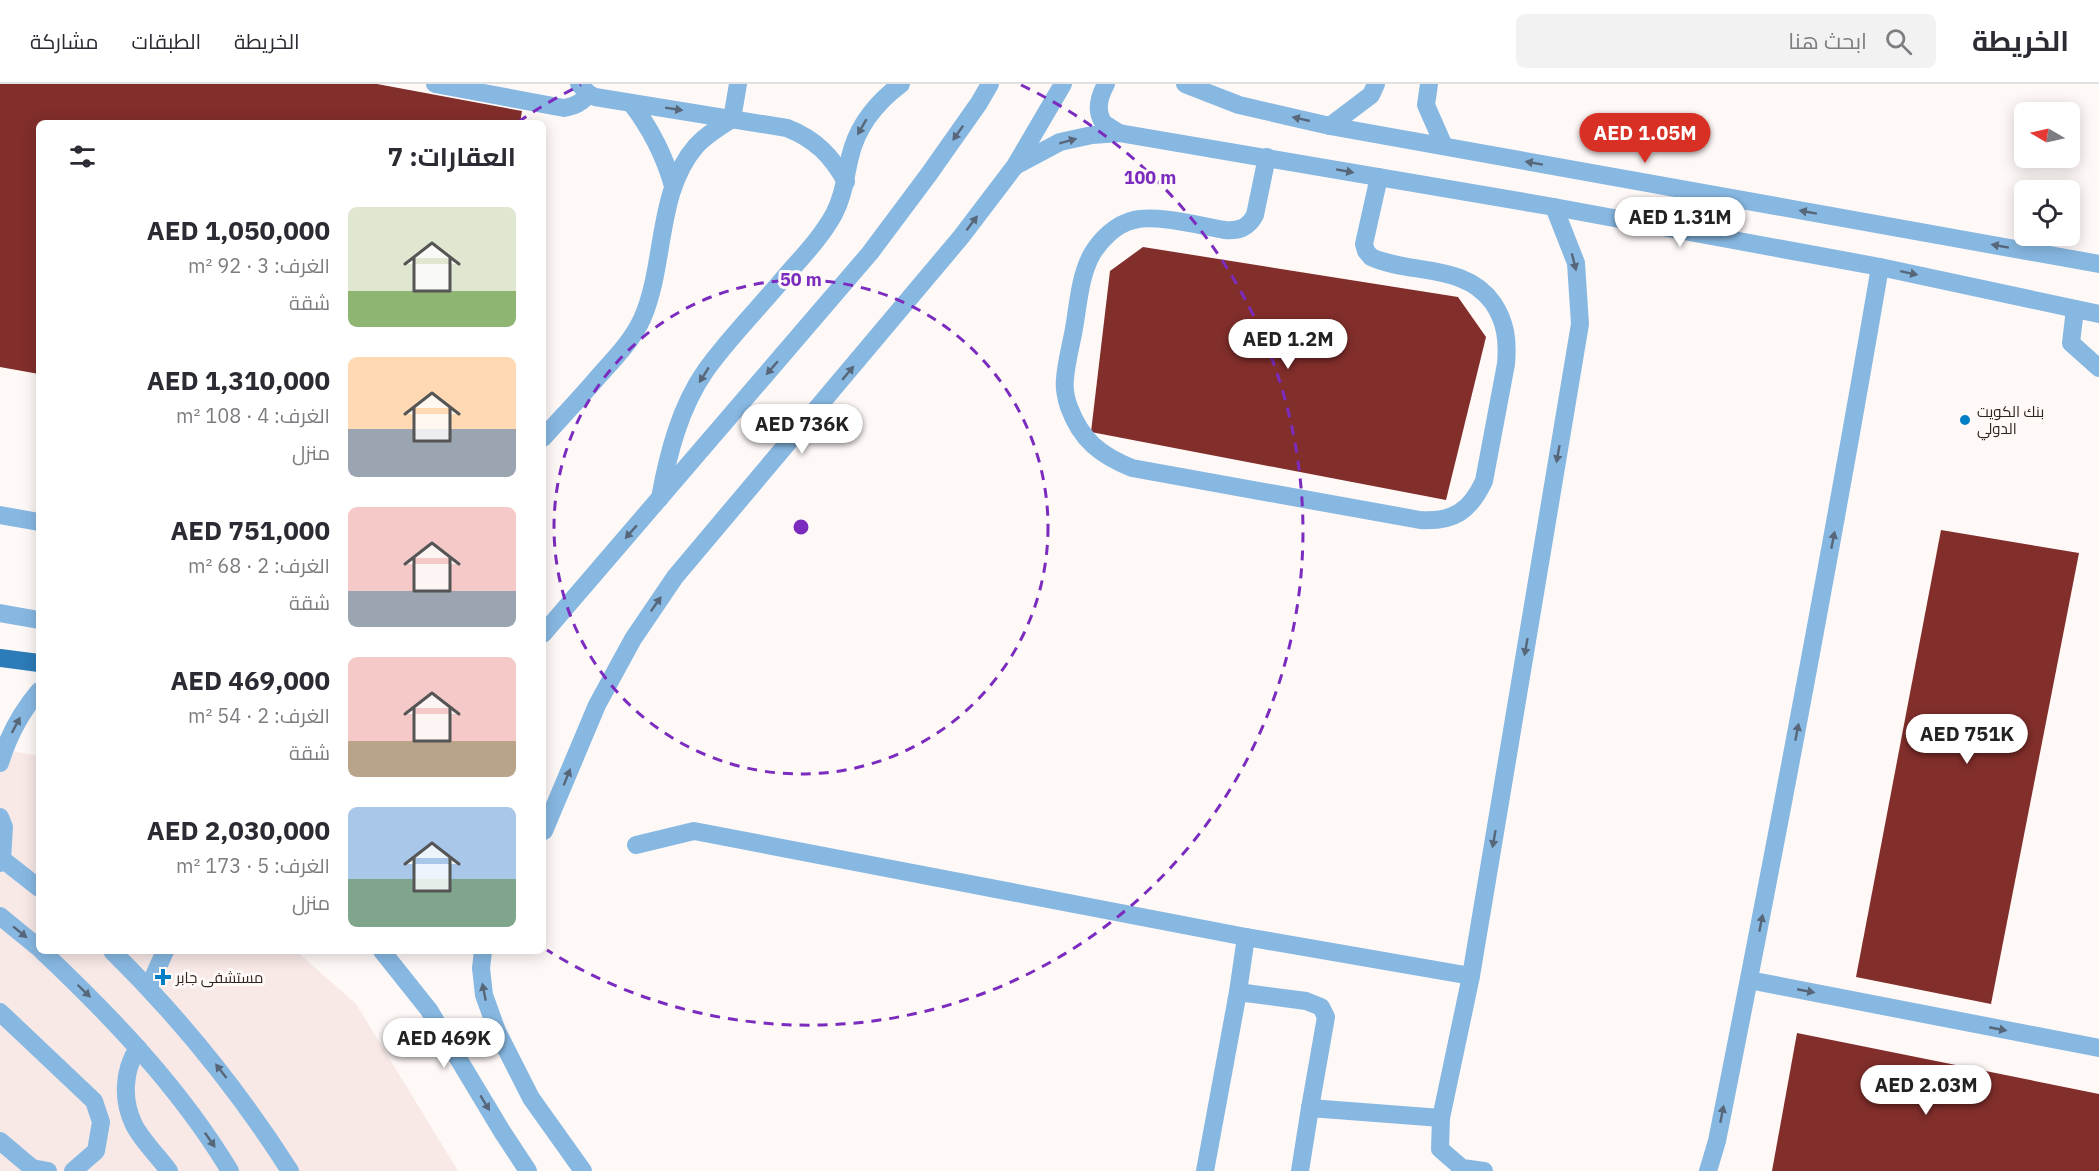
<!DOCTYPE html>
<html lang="ar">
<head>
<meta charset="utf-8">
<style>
  :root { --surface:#fff; --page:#f2f2f3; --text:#2b2b33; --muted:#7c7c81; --line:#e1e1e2; --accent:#d93025 }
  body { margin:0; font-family:"IBM Plex Sans",Cairo,sans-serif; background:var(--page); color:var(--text); direction:rtl; height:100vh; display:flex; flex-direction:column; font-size:22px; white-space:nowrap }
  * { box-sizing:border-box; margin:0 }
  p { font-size:20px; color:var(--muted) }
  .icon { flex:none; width:33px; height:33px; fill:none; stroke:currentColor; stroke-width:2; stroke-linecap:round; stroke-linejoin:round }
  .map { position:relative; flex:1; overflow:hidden; direction:ltr }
  .panel { position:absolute; left:36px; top:36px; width:510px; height:834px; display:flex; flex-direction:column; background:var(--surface); border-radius:9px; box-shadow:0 3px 15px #0003; direction:rtl }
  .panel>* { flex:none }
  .needle { width:39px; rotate:279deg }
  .controls { position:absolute; left:2014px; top:18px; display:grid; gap:12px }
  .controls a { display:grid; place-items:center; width:66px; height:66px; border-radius:9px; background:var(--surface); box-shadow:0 3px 15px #0003; font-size:30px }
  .price { position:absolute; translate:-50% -51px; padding:0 14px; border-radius:21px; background:#fff; color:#222; font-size:20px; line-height:39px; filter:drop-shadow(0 2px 3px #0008) }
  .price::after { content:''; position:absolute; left:50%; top:36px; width:18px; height:14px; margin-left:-9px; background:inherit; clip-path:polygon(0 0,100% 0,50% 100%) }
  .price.active { background:var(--accent); color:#fff }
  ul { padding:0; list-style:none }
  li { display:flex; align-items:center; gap:18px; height:150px; padding:0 30px }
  li span { display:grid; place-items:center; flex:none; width:168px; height:120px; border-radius:9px; color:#555 }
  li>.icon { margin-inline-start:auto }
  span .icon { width:72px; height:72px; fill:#fffc; stroke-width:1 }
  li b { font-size:26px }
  h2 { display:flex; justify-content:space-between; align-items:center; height:72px; padding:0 30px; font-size:26px }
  header { display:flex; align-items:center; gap:36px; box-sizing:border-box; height:84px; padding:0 30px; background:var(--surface); border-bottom:2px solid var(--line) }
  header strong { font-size:28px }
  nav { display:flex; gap:33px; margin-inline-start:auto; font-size:21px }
  .search { width:420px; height:54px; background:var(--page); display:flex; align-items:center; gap:15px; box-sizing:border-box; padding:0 21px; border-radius:9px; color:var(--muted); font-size:22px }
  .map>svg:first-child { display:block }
</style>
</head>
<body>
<header>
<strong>الخريطة</strong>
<div class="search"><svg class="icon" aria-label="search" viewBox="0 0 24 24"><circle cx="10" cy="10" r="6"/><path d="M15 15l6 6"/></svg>ابحث هنا</div>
<nav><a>الخريطة</a><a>الطبقات</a><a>مشاركة</a></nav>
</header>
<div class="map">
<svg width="2099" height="1087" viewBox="0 0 2099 1087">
  <rect width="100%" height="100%" fill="#fef8f7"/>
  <path fill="#f8e9e7" d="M0 665 39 672V867H296L356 920 458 1087H0Z"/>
  <g fill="#822e2b">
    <path d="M0 0H377L522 27 520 39H39V290L0 283Z"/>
    <path d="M1143 163 1458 213 1486 253 1446 416 1091 348 1110 187Z"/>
    <path d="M1941 446 2079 469 1991 920 1856 893Z"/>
    <path d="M1797 949 2099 1010V1087H1772Z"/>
  </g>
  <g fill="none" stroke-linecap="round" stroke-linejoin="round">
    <g stroke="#87b8e2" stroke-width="18">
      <path d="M435 0 564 24C575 22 581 19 589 10"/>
      <path d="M579 0 589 10 595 13 787 44C815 55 832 72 846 98"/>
      <path d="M1106 0C1100 11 1095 26 1103 38 1106 42 1115 46 1119 49"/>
      <path d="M1185 0 1239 21 1330 42 2099 180"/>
      <path d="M1429 0 1426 21 1444 62"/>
      <path d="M631 19C651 45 664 70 673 102"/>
      <path d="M1330 42 1371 11 1376 0"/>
      <path d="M1267 73 1255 131C1248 144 1239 147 1225 146 1201 142 1156 130 1134 136 1116 140 1101 155 1092 170 1079 193 1078 225 1073 250 1070 265 1066 280 1065 295 1064 303 1066 315 1069 323 1081 356 1100 371 1132 384L1420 436C1454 438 1470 427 1484 397L1506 280C1508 257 1506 238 1493 219 1465 179 1411 191 1371 173L1366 167 1364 160 1379 93"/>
      <path d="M1015 82 1060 58 1092 51 1119 49 1554 123 1880 183 2099 230"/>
      <path d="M2075 225 2071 259 2099 284"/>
      <path d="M543 354C561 334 580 314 598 293 614 275 632 257 642 235 666 181 656 108 696 62 706 51 719 43 732 35L738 0"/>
      <path d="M660 414C668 370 680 323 706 286 729 254 758 225 783 195 801 174 821 154 834 130 844 111 845 93 850 73 857 42 877 18 901 0"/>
      <path d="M0 431 39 438"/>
      <path d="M0 529 39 536"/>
      <path d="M543 550 870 169 929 90 979 19 990 0"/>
      <path d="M0 679C8 653 21 628 39 607"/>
      <path d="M0 733 4 743 2 775 0 779"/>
      <path d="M544 747 597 621 633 555 675 493 961 153 1015 82 1063 0"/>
      <path d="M636 761 694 747 1246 853 1471 892"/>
      <path d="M2 775 39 804"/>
      <path d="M0 832 39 864"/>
      <path d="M42 867C112 933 180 1004 230 1087"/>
      <path d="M112 867C180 934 239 1007 290 1087"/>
      <path d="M382 867 429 926 503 1049 528 1087"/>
      <path d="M483 867 481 884 484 911 497 947 531 1014 583 1087"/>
      <path d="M1749 896 2099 964"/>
      <path d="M149 903 165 867"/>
      <path d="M1238 908 1246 853"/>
      <path d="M0 928 94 1017 101 1038 96 1067 73 1087"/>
      <path d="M138 964C123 987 122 1016 134 1041 143 1058 158 1072 169 1087"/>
      <path d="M0 1057 32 1084 48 1087"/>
      <path d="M1205 1087 1238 908 1306 917 1321 923 1326 933 1310 1024"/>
      <path d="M1300 1087 1310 1024 1441 1034"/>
      <path d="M1484 1087 1462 1084 1440 1065 1441 1034 1471 892 1580 240 1576 179 1554 123"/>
      <path d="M1708 1087 1717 1057C1775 766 1830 475 1880 183"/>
    </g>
    <path stroke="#2b7cb8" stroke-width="18" d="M0 574 39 579"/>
  </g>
  <defs><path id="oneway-solid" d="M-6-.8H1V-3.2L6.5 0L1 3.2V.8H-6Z" transform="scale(1.5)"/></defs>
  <g fill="#576779">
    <use href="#oneway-solid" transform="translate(674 25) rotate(9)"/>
    <use href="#oneway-solid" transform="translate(1301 35) rotate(-167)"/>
    <use href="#oneway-solid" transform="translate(862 43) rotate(120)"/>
    <use href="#oneway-solid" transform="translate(958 49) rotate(125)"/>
    <use href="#oneway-solid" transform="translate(1068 57) rotate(-15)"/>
    <use href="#oneway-solid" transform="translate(1534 79) rotate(-170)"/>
    <use href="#oneway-solid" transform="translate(1345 87) rotate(10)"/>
    <use href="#oneway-solid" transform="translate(1808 128) rotate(-170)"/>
    <use href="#oneway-solid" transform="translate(972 139) rotate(-53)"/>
    <use href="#oneway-solid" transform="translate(2000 162) rotate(-170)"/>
    <use href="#oneway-solid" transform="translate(1574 178) rotate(76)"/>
    <use href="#oneway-solid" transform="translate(1909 189) rotate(12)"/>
    <use href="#oneway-solid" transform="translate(772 284) rotate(131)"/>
    <use href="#oneway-solid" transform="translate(848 289) rotate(-50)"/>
    <use href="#oneway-solid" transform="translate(704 291) rotate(122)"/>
    <use href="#oneway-solid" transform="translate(1558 370) rotate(100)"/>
    <use href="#oneway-solid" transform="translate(631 448) rotate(131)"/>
    <use href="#oneway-solid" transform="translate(1833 456) rotate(-79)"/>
    <use href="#oneway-solid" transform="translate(656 520) rotate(-55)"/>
    <use href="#oneway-solid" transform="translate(1526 563) rotate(100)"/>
    <use href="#oneway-solid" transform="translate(16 641) rotate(-62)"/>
    <use href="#oneway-solid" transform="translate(1797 648) rotate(-79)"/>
    <use href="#oneway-solid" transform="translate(567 693) rotate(-68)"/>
    <use href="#oneway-solid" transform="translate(1494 755) rotate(100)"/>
    <use href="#oneway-solid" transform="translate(1761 839) rotate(-79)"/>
    <use href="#oneway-solid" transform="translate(20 848) rotate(39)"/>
    <use href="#oneway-solid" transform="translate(84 907) rotate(44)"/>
    <use href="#oneway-solid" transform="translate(1806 907) rotate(11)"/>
    <use href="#oneway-solid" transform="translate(484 908) rotate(-101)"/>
    <use href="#oneway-solid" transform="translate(1998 945) rotate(11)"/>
    <use href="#oneway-solid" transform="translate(221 987) rotate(-128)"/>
    <use href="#oneway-solid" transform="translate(485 1019) rotate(59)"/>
    <use href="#oneway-solid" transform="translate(1722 1030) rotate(-79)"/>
    <use href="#oneway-solid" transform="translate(210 1056) rotate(55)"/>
  </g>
  <g fill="none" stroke="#7b2cbf" stroke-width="3" stroke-dasharray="10 8">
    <circle cx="801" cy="443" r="247"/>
    <path d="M518 38A494 494 0 0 1 581 1M1021 1A494 494 0 1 1 547 866"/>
  </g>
  <g fill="#007fc7" stroke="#fef8f7" stroke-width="2">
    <circle cx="1965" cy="336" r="6"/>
    <path d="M160 884h6v6h6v6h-6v6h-6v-6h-6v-6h6z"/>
  </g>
  <g text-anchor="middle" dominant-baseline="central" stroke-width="6" stroke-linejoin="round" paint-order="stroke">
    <g font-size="15" fill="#2f2523" stroke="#fef8f7" text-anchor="start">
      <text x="1977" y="327">بنك الكويت<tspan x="1977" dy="17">الدولي</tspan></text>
      <text x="176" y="893">مستشفى جابر</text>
    </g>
  </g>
  <circle cx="801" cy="443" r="9" fill="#7b2cbf" stroke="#fef8f7" stroke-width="3"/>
  <g font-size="18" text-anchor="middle" font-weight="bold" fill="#7b2cbf" stroke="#fef8f7" stroke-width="6" stroke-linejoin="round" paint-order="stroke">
    <text x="1150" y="100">100 m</text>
    <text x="801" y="202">50 m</text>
  </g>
</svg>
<div class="controls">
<a><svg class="needle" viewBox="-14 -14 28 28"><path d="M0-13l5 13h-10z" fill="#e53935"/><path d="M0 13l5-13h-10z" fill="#7c7c81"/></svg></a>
<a><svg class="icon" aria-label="locate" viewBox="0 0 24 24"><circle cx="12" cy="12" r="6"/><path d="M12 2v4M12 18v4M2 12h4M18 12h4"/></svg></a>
</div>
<b class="price active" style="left:1645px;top:80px">AED 1.05M</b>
<b class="price" style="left:1680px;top:164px">AED 1.31M</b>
<b class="price" style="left:1288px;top:286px">AED 1.2M</b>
<b class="price" style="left:802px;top:371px">AED 736K</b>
<b class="price" style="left:1967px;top:681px">AED 751K</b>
<b class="price" style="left:444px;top:985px">AED 469K</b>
<b class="price" style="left:1926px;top:1032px">AED 2.03M</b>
<section class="panel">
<h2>العقارات: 7<svg class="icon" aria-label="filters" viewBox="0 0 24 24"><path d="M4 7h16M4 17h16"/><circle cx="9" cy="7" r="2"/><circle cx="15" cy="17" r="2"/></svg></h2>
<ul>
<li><span style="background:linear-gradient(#dfe7d0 70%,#8fb573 0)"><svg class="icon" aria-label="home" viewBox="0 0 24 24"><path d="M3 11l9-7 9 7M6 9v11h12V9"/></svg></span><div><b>AED 1,050,000</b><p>الغرف: 3 · 92 m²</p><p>شقة</p></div></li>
<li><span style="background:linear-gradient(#ffd9b3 60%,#9aa5b1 0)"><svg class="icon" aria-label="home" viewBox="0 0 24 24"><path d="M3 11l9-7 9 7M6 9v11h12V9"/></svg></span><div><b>AED 1,310,000</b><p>الغرف: 4 · 108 m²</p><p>منزل</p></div></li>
<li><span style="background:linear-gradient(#f6c9c9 70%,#9aa5b1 0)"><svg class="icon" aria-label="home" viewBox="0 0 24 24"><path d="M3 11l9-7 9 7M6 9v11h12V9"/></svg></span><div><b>AED 751,000</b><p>الغرف: 2 · 68 m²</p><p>شقة</p></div></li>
<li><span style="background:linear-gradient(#f6c9c9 70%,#b9a48a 0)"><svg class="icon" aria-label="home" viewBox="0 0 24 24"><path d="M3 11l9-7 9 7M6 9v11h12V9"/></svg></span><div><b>AED 469,000</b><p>الغرف: 2 · 54 m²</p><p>شقة</p></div></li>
<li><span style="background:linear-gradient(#a9c7e8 60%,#7fa58c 0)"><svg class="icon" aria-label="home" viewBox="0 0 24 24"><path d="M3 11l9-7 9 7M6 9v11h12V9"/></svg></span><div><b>AED 2,030,000</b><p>الغرف: 5 · 173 m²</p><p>منزل</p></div></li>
</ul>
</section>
</div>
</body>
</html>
